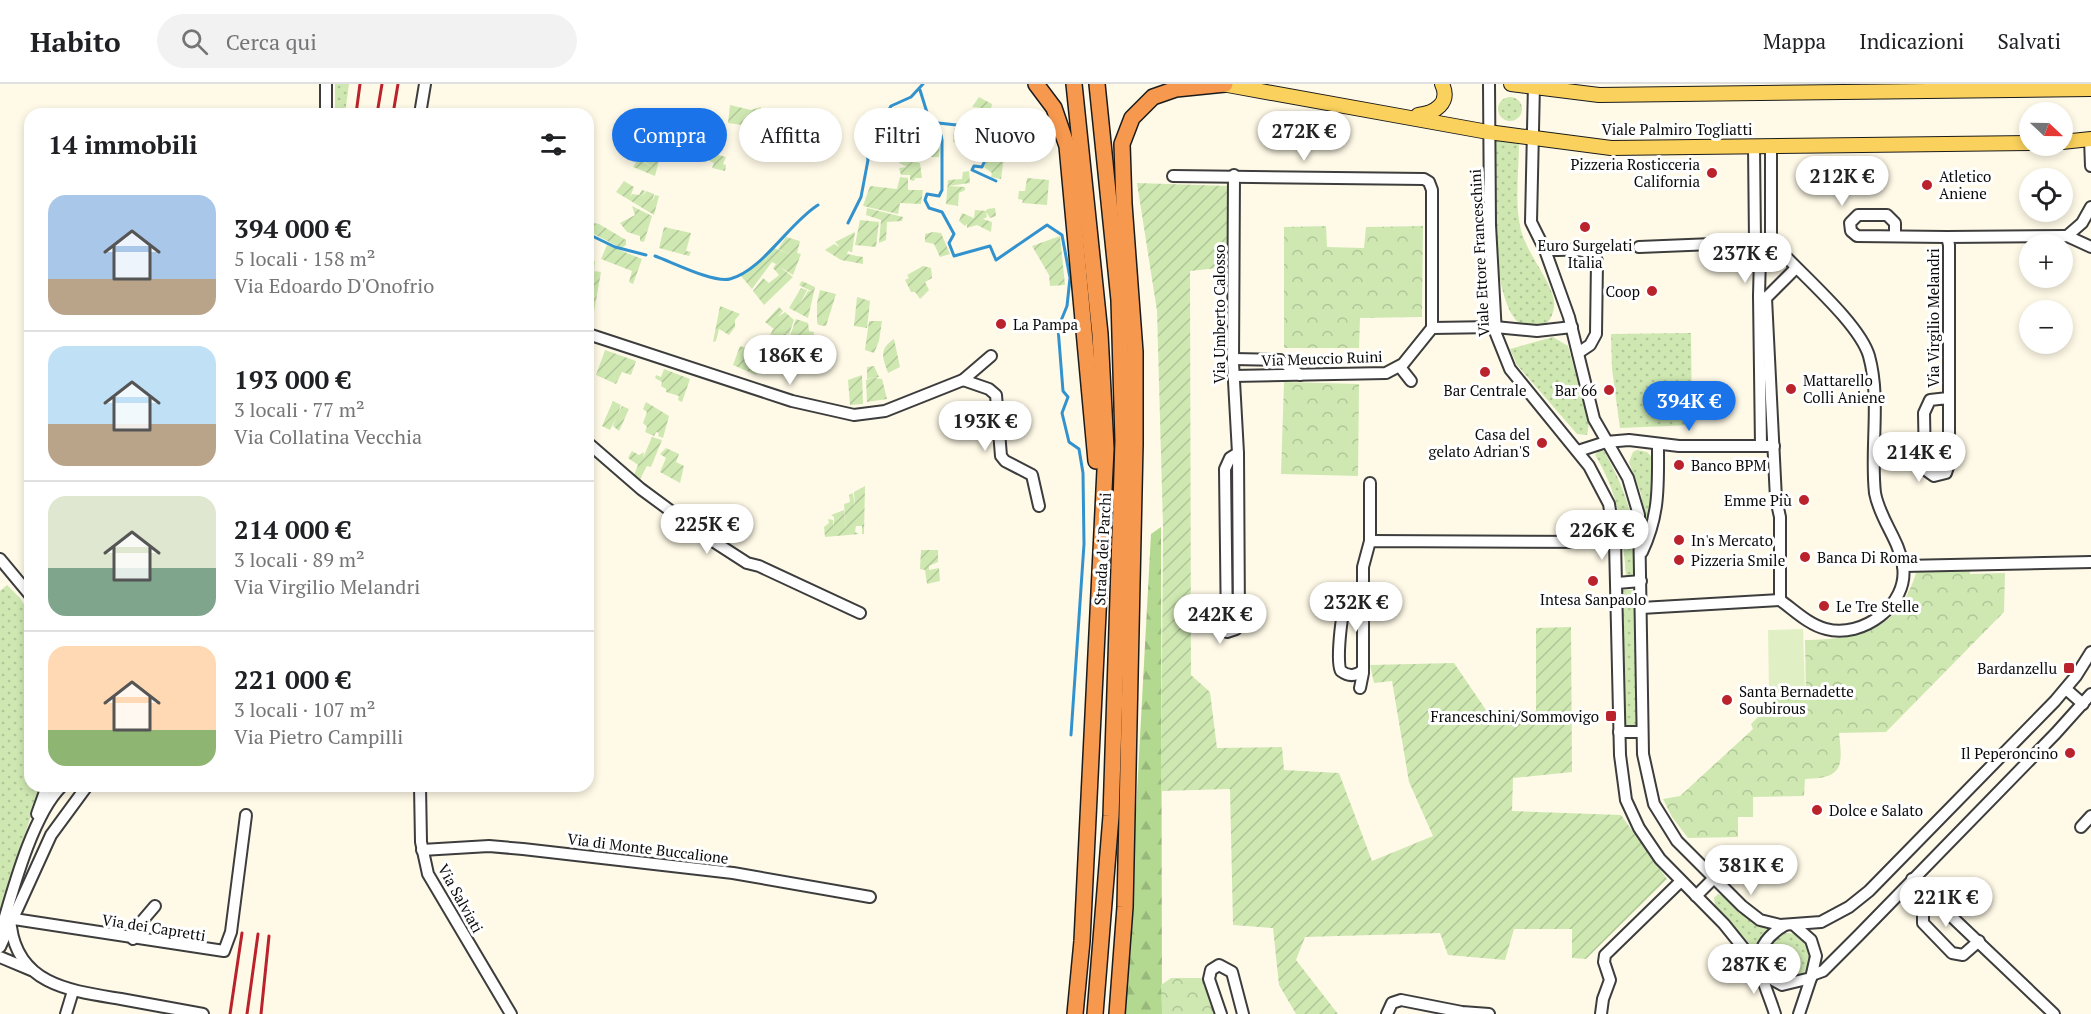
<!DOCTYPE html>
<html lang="it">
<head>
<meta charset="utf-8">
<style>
  :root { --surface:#fff; --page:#f2f2f2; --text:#202124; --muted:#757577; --line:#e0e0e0; --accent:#1a73e8 }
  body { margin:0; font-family:"PT Serif",serif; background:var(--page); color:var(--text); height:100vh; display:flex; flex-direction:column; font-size:22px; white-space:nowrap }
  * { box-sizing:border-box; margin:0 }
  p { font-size:20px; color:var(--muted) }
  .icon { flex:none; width:33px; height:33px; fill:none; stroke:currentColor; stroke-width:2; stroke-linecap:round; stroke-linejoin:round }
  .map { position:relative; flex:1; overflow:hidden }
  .drawer { position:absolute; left:24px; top:24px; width:570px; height:684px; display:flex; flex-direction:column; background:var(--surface); border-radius:18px; box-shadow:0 3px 9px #0003 }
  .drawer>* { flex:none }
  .hud { position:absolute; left:612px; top:24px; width:570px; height:54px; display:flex; gap:12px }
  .needle { width:39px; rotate:112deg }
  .controls { position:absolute; left:2019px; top:18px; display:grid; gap:12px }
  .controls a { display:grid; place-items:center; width:54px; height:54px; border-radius:50%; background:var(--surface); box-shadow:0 3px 9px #0003; font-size:30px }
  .price { position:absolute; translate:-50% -51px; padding:0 14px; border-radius:21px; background:#fff; color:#222; font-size:20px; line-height:39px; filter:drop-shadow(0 2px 3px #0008) }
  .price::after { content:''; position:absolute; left:50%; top:36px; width:18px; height:14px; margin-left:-9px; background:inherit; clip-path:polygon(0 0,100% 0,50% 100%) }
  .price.current { background:var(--accent); color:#fff }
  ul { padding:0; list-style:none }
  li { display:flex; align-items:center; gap:18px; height:150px; padding:0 24px }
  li+li { border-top:2px solid var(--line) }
  li span { display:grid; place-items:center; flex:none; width:168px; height:120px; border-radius:18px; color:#555 }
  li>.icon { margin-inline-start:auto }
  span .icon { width:72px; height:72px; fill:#fffc; stroke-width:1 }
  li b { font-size:26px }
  h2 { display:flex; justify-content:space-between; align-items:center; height:72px; padding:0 24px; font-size:26px }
  .tag { padding:0 21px; border-radius:27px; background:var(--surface); box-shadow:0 3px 9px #0003; font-size:21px; line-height:54px }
  .tag.current { background:var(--accent); color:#fff }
  header { display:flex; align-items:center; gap:36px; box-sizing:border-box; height:84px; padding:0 30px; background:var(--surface); border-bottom:2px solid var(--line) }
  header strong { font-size:28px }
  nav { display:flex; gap:33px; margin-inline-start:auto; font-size:21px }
  .search { width:420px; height:54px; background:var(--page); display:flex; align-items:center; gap:15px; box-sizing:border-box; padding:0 21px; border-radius:33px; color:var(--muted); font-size:22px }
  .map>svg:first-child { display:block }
</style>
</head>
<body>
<header>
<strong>Habito</strong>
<div class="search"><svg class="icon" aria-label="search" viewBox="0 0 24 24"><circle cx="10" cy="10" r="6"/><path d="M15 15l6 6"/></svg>Cerca qui</div>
<nav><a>Mappa</a><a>Indicazioni</a><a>Salvati</a></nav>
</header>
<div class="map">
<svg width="2091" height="930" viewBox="0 0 2091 930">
  <defs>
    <pattern id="grass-dots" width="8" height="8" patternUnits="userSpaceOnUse" patternTransform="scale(1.5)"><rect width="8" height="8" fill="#cfe8b2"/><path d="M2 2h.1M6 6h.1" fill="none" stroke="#b0c698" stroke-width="1.8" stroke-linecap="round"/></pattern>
    <pattern id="forest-firs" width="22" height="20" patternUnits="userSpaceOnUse" patternTransform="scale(1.5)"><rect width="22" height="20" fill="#b3d991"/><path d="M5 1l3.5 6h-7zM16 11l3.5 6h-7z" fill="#99b97c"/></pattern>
    <pattern id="park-crowns" width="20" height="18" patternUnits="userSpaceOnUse" patternTransform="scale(1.5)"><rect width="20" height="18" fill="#cfe8b2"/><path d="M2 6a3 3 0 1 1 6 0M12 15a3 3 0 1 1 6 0" fill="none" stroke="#b0c698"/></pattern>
    <pattern id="garden-furrows" width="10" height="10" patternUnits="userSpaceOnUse" patternTransform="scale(1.5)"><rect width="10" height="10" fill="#cfe8b2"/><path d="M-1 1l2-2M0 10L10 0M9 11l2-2" fill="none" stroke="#b0c698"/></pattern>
  </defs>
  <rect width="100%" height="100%" fill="#fffae7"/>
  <g fill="url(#grass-dots)">
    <path d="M335 0H349L345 30H335Z"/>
    <circle cx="1510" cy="25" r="12"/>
    <path d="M1494 55 1519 60C1519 90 1513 127 1524 155 1532 175 1547 193 1553 212 1556 222 1553 236 1544 241 1483 270 1495 83 1494 55Z"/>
    <path d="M1691 249 1692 341 1620 344 1612 285 1611 250Z"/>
    <path d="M1553 253 1568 262 1589 340 1587 351 1577 350 1517 281 1510 265Z"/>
    <path d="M1599 366 1604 367C1623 401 1635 431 1635 470 1635 478 1637 486 1631 492H1626C1622 445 1620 412 1595 371Z"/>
    <path d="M1637 366 1647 368 1652 373 1653 431 1648 437 1645 436 1641 410 1629 378 1633 368Z"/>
    <path d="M7 501 20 514 30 530V702H41L0 825V507Z"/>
    <path d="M1623 506H1636L1638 642 1624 643Z"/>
    <path d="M1718 810 1727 813 1751 836 1769 843 1756 860H1750L1715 822 1714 814Z"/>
    <circle cx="1788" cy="872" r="23"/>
  </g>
  <path fill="url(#forest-firs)" d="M1161 443 1162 930H1125L1151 450Z"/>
  <g fill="url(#park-crowns)">
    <path d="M1326 142 1327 163 1364 164 1366 143 1423 142 1422 233 1360 234 1359 264H1284V143Z"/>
    <path d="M1284 298 1359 300 1358 392 1281 390Z"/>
    <path d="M1970 485V490L2005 489 2004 528 1886 648 1839 649C1843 683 1843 694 1805 695L1804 712 1753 713V733H1738V753L1688 754 1672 733 1663 715 1680 712 1753 645 1751 640 1780 611 1806 610 1805 556C1863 555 1899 546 1917 486Z"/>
    <path d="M1171 894H1207L1214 930H1162L1161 901Z"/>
  </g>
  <g fill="url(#garden-furrows)">
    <path d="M979 13 992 20 991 25 984 24 986 25V32L995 36 993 43 967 39 970 24 969 30 980 32 982 24 972 23Z"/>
    <path d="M730 21 751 26 761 23 759 33H751L759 35 757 43 728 39Z"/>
    <path d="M888 32 902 37 898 50 903 52 900 57 889 51 895 56 891 62 875 54Z"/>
    <path d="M916 42 926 44 914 75H905L920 79 922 94H915L914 97 910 96V91H901L899 84 907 83 899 79 903 65 907 64Z"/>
    <path d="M954 44 992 49V58L970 54 969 61 953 58Z"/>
    <path d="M928 47C942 53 940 60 939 73H931L919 66Z"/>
    <path d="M683 62 726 73 723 80 726 81 725 87 712 84 714 79 708 76V71L706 78 680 72Z"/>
    <path d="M647 63 660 72 655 92 633 83 638 75 654 84 639 74Z"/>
    <path d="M996 65H1005L1001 95 991 93 992 89 984 83 987 75H995Z"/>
    <path d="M969 87 970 99 948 102 965 103V106L959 109 958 122 946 120 948 96 962 95 963 88Z"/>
    <path d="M900 93 908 94V106H923L921 120 900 119 898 130 863 122 870 102 897 105Z"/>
    <path d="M1027 94 1049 96 1047 121 1022 119 1023 116 1018 115 1019 107H1025Z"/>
    <path d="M624 97 634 103 630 113 632 110 639 111 642 106 645 107 643 113 646 107 654 110 652 118 655 111 659 112 654 131 616 108Z"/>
    <path d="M1137 99 1229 102 1227 183 1190 187 1191 591 1210 608 1217 664 1282 663 1284 686 1339 689 1372 777 1433 752 1409 698 1392 597 1374 599 1370 581 1454 579 1486 626 1536 627V544L1571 543 1572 688 1513 694 1512 727 1621 731 1667 795 1586 875 1572 874V845H1514L1505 876 1448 871 1440 849 1305 853 1296 876 1338 930H1296L1279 901 1273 844 1233 841 1230 705 1161 707 1163 442 1157 227Z"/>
    <path d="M632 122 652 132 644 158 640 157V152L627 148 620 139 635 131Z"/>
    <path d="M867 124 903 133 902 137 887 138 886 156 879 159 881 136 866 131Z"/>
    <path d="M995 124 996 132 990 134 986 128 987 133 983 135 992 138 991 148 977 141 967 144V140L965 142 959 137 962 129 974 134 975 126 986 127 987 125Z"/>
    <path d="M860 136 879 138 876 163 855 161Z"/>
    <path d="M588 138 599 140 626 156V161L621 164 588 147Z"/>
    <path d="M664 143 691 149 686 167 691 168 689 172 659 164Z"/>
    <path d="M855 148 852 168 848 167 847 170 863 173V180L841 176 825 166 834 160 840 163 835 158Z"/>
    <path d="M933 148 941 149 950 170 940 173 934 160 925 158V150Z"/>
    <path d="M1060 152 1065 201 1050 202 1049 191 1032 162Z"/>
    <path d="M786 153 800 157 797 169 801 170 793 191 780 183 793 193 764 221 753 207 763 194 769 199 779 191 773 184 776 180 772 178 752 205 741 192 764 174 767 176 764 173 774 164 793 171 778 165Z"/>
    <path d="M607 161 642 175 633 200 629 198 632 187 601 175Z"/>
    <path d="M589 175 595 177 594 187 601 188 594 228 588 227V206L590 207 593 192H590L588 199Z"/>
    <path d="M923 182 931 184 932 194 925 198 929 206 920 215 915 208H911L905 196 909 194 907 191Z"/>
    <path d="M802 197 815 203 808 234 789 224 801 204 807 206 799 222 808 207H811L799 201Z"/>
    <path d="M820 206 836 210 826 242 818 241 817 238V219Z"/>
    <path d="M857 213 870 217 867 244 854 242Z"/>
    <path d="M720 222 740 230 735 236V243L729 251 719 245 716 257 713 258Z"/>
    <path d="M779 223 783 227 778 233 785 228 794 236 789 250 783 249 789 251 787 257 770 252 773 245 775 246 765 238Z"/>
    <path d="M796 235 808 239 809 247 814 248 811 268 807 267 808 262 788 257Z"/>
    <path d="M869 237H882L879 257 874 269 865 266Z"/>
    <path d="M894 255 900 283 888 289C882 273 879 265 894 255Z"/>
    <path d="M740 262 753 267 751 275 761 279 756 291 733 281Z"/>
    <path d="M605 266 636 277 631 291 622 288 616 300 596 291Z"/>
    <path d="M874 282 879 293 874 294 882 295 887 315 867 318 866 296 874 293 867 295V283Z"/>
    <path d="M664 285 690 295 682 318 678 316 679 312 666 308V305L661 302 662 298 655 294 656 291 661 293Z"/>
    <path d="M862 291 863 320 850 321 848 296Z"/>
    <path d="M613 317 621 321 618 330 622 322 629 325 619 347 613 342 616 334 610 346 602 342Z"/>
    <path d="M646 318 669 332 663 354 658 352 659 349 656 348 654 352 645 348 647 343 643 339 647 328 643 325Z"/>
    <path d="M652 353 662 356 651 383 647 382 640 395 634 391 638 381 628 374 632 367 639 371 644 368 643 374Z"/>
    <path d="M666 364 679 370 676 378 684 382 680 399 660 388 666 374 660 370Z"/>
    <path d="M865 402 864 450H862V442H856L855 448 859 450 825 453 824 443 829 439 828 435 833 436 834 444V433L831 431 844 426 846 448 844 420 850 418 849 411 853 409 855 424 854 408Z"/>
    <path d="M921 466H938V478L929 482V486L939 484 940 497 927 500 925 486 920 485Z"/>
  </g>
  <path fill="#e1efc4" d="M1803 545 1805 608 1769 609 1768 546Z"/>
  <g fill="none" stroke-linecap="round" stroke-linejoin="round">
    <g stroke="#3292ce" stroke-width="3">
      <path d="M920 6 929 35 928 45 941 51 942 56V106L939 112 927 110 925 116 929 124 942 128 954 150 949 159 954 172 990 162 996 176 1047 141 1062 151 1070 194 1067 222 1058 244 1063 307 1068 313 1062 329 1069 358 1079 365 1083 389 1084 460 1071 651"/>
      <path d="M902 30 929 38 1012 47 1039 54"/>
      <path d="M915 75 928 45"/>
      <path d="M996 97 972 86 974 82 982 83 990 65 1004 55V46"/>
      <path d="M848 139 861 113 868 76 866 66 891 22 911 13 923 0"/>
      <path d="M588 150 615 163 646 171"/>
      <path d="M655 172C672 178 713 199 730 195 762 187 789 139 818 121"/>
    </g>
    <defs>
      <g id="minor">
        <path d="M326 0V30"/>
        <path d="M1489 0 1490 141 1496 250 1510 285 1589 382 1609 420 1615 458 1620 671 1626 716 1639 744 1660 775 1724 840 1766 892 1782 901 1811 894 1816 872 1811 856 1794 841"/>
        <path d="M1534 0 1531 138 1545 166 1569 233 1594 335 1628 394 1639 431 1643 670 1654 720 1677 757 1742 822 1760 836 1780 841 1821 838 1849 823 1869 807 2055 617 2076 592 2091 568"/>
        <path d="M420 30 425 0"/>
        <path d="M2090 55 2091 82"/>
        <path d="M1754 62 1755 158 1760 171 1759 212 1766 214"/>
        <path d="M1771 62V157C1796 186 1859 238 1869 272 1881 315 1870 365 1875 409 1880 436 1899 455 1903 482 1909 521 1862 555 1826 545 1809 541 1794 526 1780 516V433L1776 415 1766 214 1795 185"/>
        <path d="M1234 91 1233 279 1238 369 1239 535 1236 545 1227 548 1225 385 1230 374 1238 369"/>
        <path d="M1173 92 1424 95 1429 98 1432 106V244"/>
        <path d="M1895 152V139L1887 131H1858L1850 139 1851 147 1857 152 1947 153"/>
        <path d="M2067 152 2082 139 2091 123"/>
        <path d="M1639 163 1762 158"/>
        <path d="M1545 166C1560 167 1590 161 1597 177L1596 250 1590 261 1578 269"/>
        <path d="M1759 212 1761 362"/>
        <path d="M588 250 792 317 854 331 885 327 963 296 991 272"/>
        <path d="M1233 275 1280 276 1300 291"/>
        <path d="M1400 283 1411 297"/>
        <path d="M1233 292 1386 289 1403 280 1432 244 1495 243 1537 247 1572 243"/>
        <path d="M963 296 989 305 996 311 1001 372 1005 377 1032 391 1039 422"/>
        <path d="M1948 314 1930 316 1924 329 1925 380 1927 387 1934 392 1946 389 1949 380V161L1947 153 2067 152 2091 163"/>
        <path d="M588 359 641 405 702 450 747 479 759 482 860 529"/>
        <path d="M1578 367 1606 358 1629 356 1679 362H1774"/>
        <path d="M1370 457V399"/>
        <path d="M1642 468C1660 430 1658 401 1658 360"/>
        <path d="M0 475 30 511"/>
        <path d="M1903 482 2091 478"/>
        <path d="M1617 499 1641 497"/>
        <path d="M1363 511C1357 514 1350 515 1346 521 1341 529 1336 580 1341 587 1349 593 1356 592 1363 586"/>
        <path d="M1641 524 1780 516"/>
        <path d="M1360 604 1363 589V483L1370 457 1615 458"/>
        <path d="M2066 605 2083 620"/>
        <path d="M1619 648H1642"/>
        <path d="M420 702 421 758 428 790 511 930"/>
        <path d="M37 730 47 702"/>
        <path d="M2081 743 2091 732"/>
        <path d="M422 766 489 762 523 765 733 789 870 813"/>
        <path d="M1912 795 2054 930"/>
        <path d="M1696 812 1713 795"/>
        <path d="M1930 813 1923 827V839L1952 869 1963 871 1979 857"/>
        <path d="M14 835 224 867 231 848 246 731"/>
        <path d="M11 843C19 902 73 907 121 915 148 920 176 925 203 930"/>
        <path d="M0 850C12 809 32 731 62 702"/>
        <path d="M133 855 137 843 155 822"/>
        <path d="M0 863 51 751 87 702"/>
        <path d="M0 873 31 886"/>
        <path d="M1812 891 1823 887 1859 851 2056 649 2091 610"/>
        <path d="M66 930 73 907"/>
        <path d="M1221 930 1209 895 1211 886 1219 881 1232 888 1243 930"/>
        <path d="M1387 930 1392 919 1401 916 1462 928 1489 930"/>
        <path d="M1601 930 1603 915 1610 896 1604 878 1605 871 1681 797"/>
        <path d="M1775 930C1763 892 1743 866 1785 841"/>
        <path d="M1799 930 1811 894"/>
      </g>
      <g id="major">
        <path d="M1222 0 1488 48 1611 64 2030 59"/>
        <path d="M1511 0 1599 11 2091 5"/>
        <path d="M1418 31C1435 29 1451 19 1442 0"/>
        <path d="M2062 58 2091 55"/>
      </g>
      <g id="highway">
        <path d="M1036 0 1054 24 1067 62 1096 377"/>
        <path d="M1074 0 1100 250 1106 365 1082 857 1075 930"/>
        <path d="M1095 930 1111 732 1123 357 1119 216 1097 0"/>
        <path d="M1117 930 1125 823 1135 360V268L1124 120 1122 60 1132 34 1153 13 1176 5 1225 0"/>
      </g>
    </defs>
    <use href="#minor" stroke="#3d3d3d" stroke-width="14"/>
    <use href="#major" stroke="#1b1b1b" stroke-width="16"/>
    <use href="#highway" stroke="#1b1b1b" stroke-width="18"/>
    <use href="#minor" stroke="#fff" stroke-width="10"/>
    <use href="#major" stroke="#fad15c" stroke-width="14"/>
    <use href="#highway" stroke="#f6984e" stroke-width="15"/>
    <g stroke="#ba222c" stroke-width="3">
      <path d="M356 30 360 0"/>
      <path d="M377 30 382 0"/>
      <path d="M393 30 398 0"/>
      <path d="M230 930 242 849"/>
      <path d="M247 930 258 850"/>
      <path d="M261 930 269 852"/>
    </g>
  </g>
  <g fill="#ba222c" stroke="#fff" stroke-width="2">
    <circle cx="1712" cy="89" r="6"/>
    <circle cx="1927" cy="101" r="6"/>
    <circle cx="1585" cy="143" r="6"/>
    <circle cx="1652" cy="207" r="6"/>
    <circle cx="1001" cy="240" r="6"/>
    <circle cx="1485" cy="288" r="6"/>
    <circle cx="1791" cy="305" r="6"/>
    <circle cx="1609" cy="306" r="6"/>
    <circle cx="1542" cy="359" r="6"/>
    <circle cx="1679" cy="381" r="6"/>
    <circle cx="1804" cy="416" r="6"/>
    <circle cx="1679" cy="456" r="6"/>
    <circle cx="1805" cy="473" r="6"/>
    <circle cx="1679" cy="476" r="6"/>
    <circle cx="1593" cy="497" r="6"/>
    <circle cx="1824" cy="522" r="6"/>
    <rect x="2063" y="578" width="12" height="12" rx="3"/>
    <circle cx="1727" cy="616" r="6"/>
    <rect x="1605" y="626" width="12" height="12" rx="3"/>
    <circle cx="2070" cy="669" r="6"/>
    <circle cx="1817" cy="726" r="6"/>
  </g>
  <g text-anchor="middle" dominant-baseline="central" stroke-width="6" stroke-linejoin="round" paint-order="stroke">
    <g font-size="15" fill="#0a0a0a" stroke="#fff">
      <text x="1677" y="45">Viale Palmiro Togliatti</text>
      <text transform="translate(1479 169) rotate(-93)">Viale Ettore Franceschini</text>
      <text transform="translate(1219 230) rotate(-90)">Via Umberto Calosso</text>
      <text transform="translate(1933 234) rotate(-90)">Via Virgilio Melandri</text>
      <text transform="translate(1322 274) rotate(-2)">Via Meuccio Ruini</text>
      <text transform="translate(1102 465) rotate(-87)">Strada dei Parchi</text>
      <text transform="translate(648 764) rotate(7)">Via di Monte Buccalione</text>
      <text transform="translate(461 814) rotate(61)">Via Salviati</text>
      <text transform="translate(154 843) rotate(9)">Via dei Capretti</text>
    </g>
    <g font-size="15" fill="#0a0a0a" stroke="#fff" text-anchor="start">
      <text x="1700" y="80" text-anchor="end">Pizzeria Rosticceria<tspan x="1700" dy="17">California</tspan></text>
      <text x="1939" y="92">Atletico<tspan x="1939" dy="17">Aniene</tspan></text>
      <text x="1585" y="161" text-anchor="middle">Euro Surgelati<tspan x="1585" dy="17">Italia</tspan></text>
      <text x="1640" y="207" text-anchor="end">Coop</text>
      <text x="1013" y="240">La Pampa</text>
      <text x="1803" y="296">Mattarello<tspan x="1803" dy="17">Colli Aniene</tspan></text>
      <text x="1485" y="306" text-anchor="middle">Bar Centrale</text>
      <text x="1597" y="306" text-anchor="end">Bar 66</text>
      <text x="1530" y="350" text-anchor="end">Casa del<tspan x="1530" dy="17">gelato Adrian'S</tspan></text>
      <text x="1691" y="381">Banco BPM</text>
      <text x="1792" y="416" text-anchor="end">Emme Più</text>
      <text x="1691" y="456">In's Mercato</text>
      <text x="1817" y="473">Banca Di Roma</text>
      <text x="1691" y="476">Pizzeria Smile</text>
      <text x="1593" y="515" text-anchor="middle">Intesa Sanpaolo</text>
      <text x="1836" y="522">Le Tre Stelle</text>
      <text x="2057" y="584" text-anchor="end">Bardanzellu</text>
      <text x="1739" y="607">Santa Bernadette<tspan x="1739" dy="17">Soubirous</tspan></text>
      <text x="1599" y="632" text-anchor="end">Franceschini/Sommovigo</text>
      <text x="2058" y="669" text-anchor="end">Il Peperoncino</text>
      <text x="1829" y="726">Dolce e Salato</text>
    </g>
  </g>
</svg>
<div class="controls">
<a><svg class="needle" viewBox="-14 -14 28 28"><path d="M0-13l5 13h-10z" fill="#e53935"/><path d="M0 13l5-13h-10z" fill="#757577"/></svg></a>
<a><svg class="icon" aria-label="locate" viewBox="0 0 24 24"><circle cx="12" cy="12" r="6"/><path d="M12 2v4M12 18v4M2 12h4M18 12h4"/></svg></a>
<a>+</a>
<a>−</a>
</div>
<b class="price" style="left:1304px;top:78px">272K €</b>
<b class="price" style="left:1842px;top:123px">212K €</b>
<b class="price" style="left:1745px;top:200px">237K €</b>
<b class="price" style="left:790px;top:302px">186K €</b>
<b class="price current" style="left:1689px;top:348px">394K €</b>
<b class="price" style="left:985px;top:368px">193K €</b>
<b class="price" style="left:1919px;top:399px">214K €</b>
<b class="price" style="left:707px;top:471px">225K €</b>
<b class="price" style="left:1602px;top:477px">226K €</b>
<b class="price" style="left:1356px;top:549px">232K €</b>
<b class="price" style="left:1220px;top:561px">242K €</b>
<b class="price" style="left:1751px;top:812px">381K €</b>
<b class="price" style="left:1946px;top:844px">221K €</b>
<b class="price" style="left:1754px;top:911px">287K €</b>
<div class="hud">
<a class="tag current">Compra</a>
<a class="tag">Affitta</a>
<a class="tag">Filtri</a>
<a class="tag">Nuovo</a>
</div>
<section class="drawer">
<h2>14 immobili<svg class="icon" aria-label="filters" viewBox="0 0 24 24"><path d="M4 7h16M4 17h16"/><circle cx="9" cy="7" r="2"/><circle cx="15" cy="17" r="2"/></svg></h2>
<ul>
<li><span style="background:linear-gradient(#a9c7e8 70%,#b9a48a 0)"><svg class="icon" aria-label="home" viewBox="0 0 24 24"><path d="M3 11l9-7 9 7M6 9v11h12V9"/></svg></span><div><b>394 000 €</b><p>5 locali · 158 m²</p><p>Via Edoardo D'Onofrio</p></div></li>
<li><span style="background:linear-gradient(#bfe0f5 65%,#b9a48a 0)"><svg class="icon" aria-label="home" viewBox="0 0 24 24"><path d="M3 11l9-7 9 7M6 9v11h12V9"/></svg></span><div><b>193 000 €</b><p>3 locali · 77 m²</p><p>Via Collatina Vecchia</p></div></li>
<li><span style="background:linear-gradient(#dfe7d0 60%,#7fa58c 0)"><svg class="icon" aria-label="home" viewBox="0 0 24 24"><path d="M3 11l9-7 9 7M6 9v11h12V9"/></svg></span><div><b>214 000 €</b><p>3 locali · 89 m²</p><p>Via Virgilio Melandri</p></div></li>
<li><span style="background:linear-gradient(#ffd9b3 70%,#8fb573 0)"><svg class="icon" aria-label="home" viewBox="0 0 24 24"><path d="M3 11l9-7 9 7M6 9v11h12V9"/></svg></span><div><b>221 000 €</b><p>3 locali · 107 m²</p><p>Via Pietro Campilli</p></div></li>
</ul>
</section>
</div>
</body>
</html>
